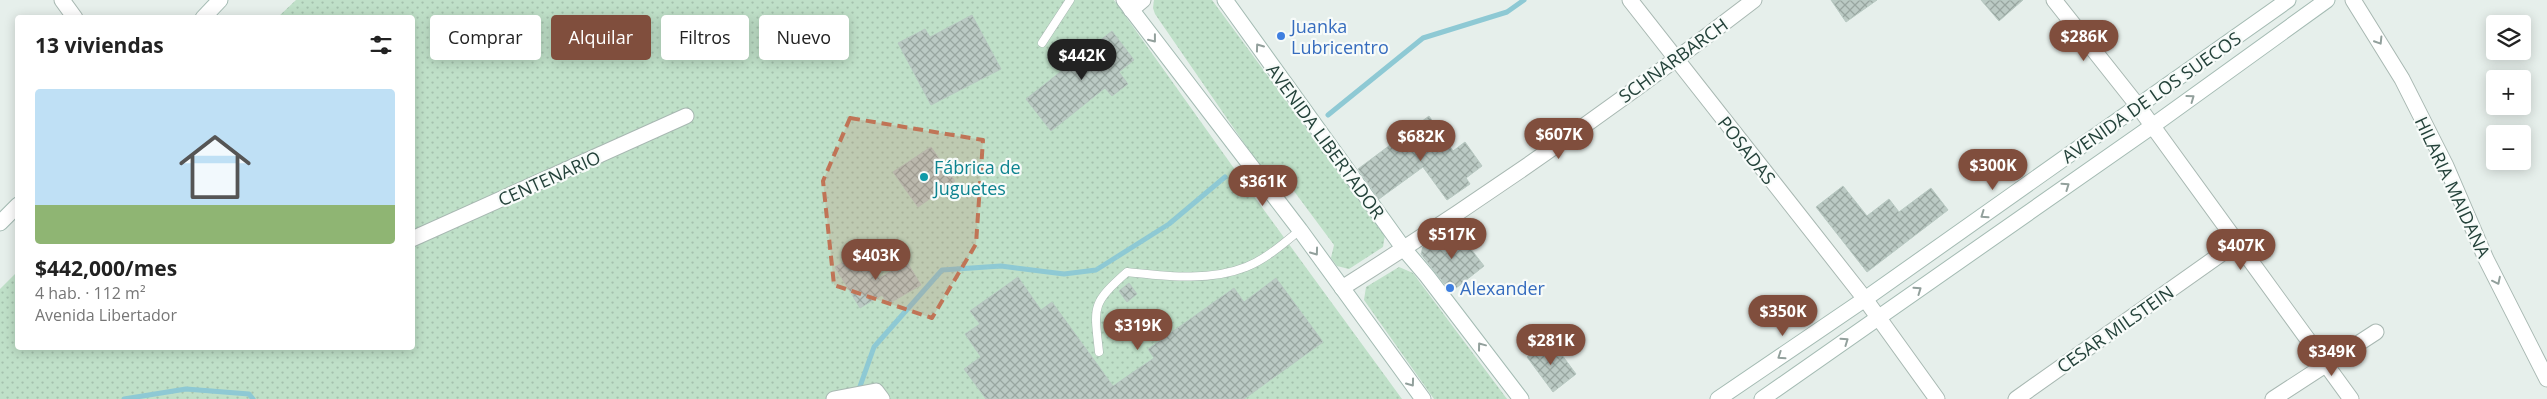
<!DOCTYPE html>
<html lang="es">
<head>
<meta charset="utf-8">
<style>
  :root { --surface:#fff; --page:#f6f6f6; --text:#222; --muted:#767676; --accent:#804e3d }
  body { margin:0; font-family:"Open Sans",sans-serif; background:var(--page); color:var(--text); height:100vh; display:flex; flex-direction:column; font-size:19px; white-space:nowrap }
  * { box-sizing:border-box; margin:0 }
  p { font-size:16px; color:var(--muted) }
  .icon { flex:none; width:28px; height:28px; fill:none; stroke:currentColor; stroke-width:2; stroke-linecap:round; stroke-linejoin:round }
  .map { position:relative; flex:1; overflow:hidden }
  .panel { position:absolute; left:15px; top:15px; width:400px; height:335px; display:flex; flex-direction:column; background:var(--surface); border-radius:5px; box-shadow:0 2px 12px #0003 }
  .panel>* { flex:none }
  .top-card { position:absolute; left:430px; top:15px; width:475px; height:45px; display:flex; gap:10px }
  .tools { position:absolute; left:2486px; top:15px; display:grid; gap:10px }
  .tools a { display:grid; place-items:center; width:45px; height:45px; border-radius:5px; background:var(--surface); box-shadow:0 2px 12px #0003; font-size:25px }
  .price { position:absolute; translate:-50% -42px; padding:0 11px; border-radius:18px; background:var(--accent); color:#fff; font-size:16px; line-height:32px; filter:drop-shadow(0 1px 2px #0008) }
  .price::after { content:''; position:absolute; left:50%; top:30px; width:15px; height:11px; margin-left:-8px; background:inherit; clip-path:polygon(0 0,100% 0,50% 100%) }
  .price.active { background:#222; color:#fff }
  ul { padding:0; list-style:none }
  li { display:grid; align-content:center; gap:10px; height:265px; padding:0 20px }
  li span { display:grid; place-items:center; height:155px; border-radius:5px; color:#555 }
  li>.icon { margin-inline-start:auto }
  span .icon { width:90px; height:90px; fill:#fffc; stroke-width:1 }
  li b { font-size:21px }
  h2 { display:flex; justify-content:space-between; align-items:center; height:60px; padding:0 20px; font-size:21px }
  .tag { padding:0 18px; border-radius:5px; background:var(--surface); box-shadow:0 2px 12px #0003; font-size:18px; line-height:45px }
  .tag.active { background:var(--accent); color:#fff }
  .map>svg:first-child { display:block }
</style>
</head>
<body>
<div class="map">
<svg width="2547" height="399" viewBox="0 0 2547 399">
  <defs>
    <pattern id="park-dots" width="8" height="8" patternUnits="userSpaceOnUse" patternTransform="scale(1.25)"><rect width="8" height="8" fill="#bfe0c8"/><path d="M2 2h.1M6 6h.1" fill="none" stroke="#a4c1ad" stroke-width="1.8" stroke-linecap="round"/></pattern>
    <pattern id="building-cross-hatch" width="8" height="8" patternUnits="userSpaceOnUse" patternTransform="scale(1.25)"><rect width="8" height="8" fill="#bbcac4"/><path d="M0 0l8 8M0 8l8-8" fill="none" stroke="#98a6a0"/></pattern>
  </defs>
  <rect width="100%" height="100%" fill="#e6efeb"/>
  <g fill="url(#park-dots)">
    <path d="M296 0H1114L1253 195 1402 399H0V289L17 272 18 348H412V18L278 17Z"/>
    <path d="M1154 0H1212L1385 235 1383 247 1349 269 1337 266 1331 258 1334 245 1282 175H1266L1155 14 1153 8Z"/>
    <path d="M1399 267 1413 273 1507 399H1434L1364 300 1366 287Z"/>
  </g>
  <g fill="none" stroke-linecap="round" stroke-linejoin="round">
    <g stroke="#8ec9d4" stroke-width="5">
      <path d="M1328 115 1423 38 1507 12 1524 0"/>
      <path d="M858 392 874 347 942 270 1001 266 1064 274 1096 270 1169 224 1225 177"/>
      <path d="M124 399 186 389 249 394 253 399"/>
    </g>
  </g>
  <g fill="url(#building-cross-hatch)" stroke="#b8c9c2">
    <path d="M1831 0H1877L1846 22Z"/>
    <path d="M1981 0H2023L1999 21Z"/>
    <path d="M972 15 1001 69 931 105 898 43 925 29 930 37Z"/>
    <path d="M1112 31 1134 60 1119 72 1128 84 1112 96 1105 88 1051 131 1026 99Z"/>
    <path d="M1429 116 1453 151 1465 142 1482 166 1466 178 1470 184 1447 200 1423 167 1379 199 1358 169Z"/>
    <path d="M931 147 955 181 918 207 893 172Z"/>
    <path d="M1843 186 1867 216 1889 199 1899 212 1931 188 1948 210 1867 272 1816 207Z"/>
    <path d="M1457 231 1484 266 1451 292 1421 254 1423 247 1438 237 1442 243Z"/>
    <path d="M863 251 879 278 907 262 921 285 888 304 882 295 860 308 835 267Z"/>
    <path d="M1018 277 1041 310 1052 302 1113 386 1154 358 1148 349 1234 288 1244 302 1276 278 1323 342 1244 399H986L964 369 981 357 965 334 980 324 970 311Z"/>
    <path d="M1129 283 1137 294 1127 302 1119 291Z"/>
    <path d="M1550 339 1576 374 1553 392 1527 357Z"/>
  </g>
  <g fill="none" stroke-linecap="round" stroke-linejoin="round">
    <defs>
      <g id="lane">
        <path d="M1042 43 1070 0"/>
        <path d="M1099 352C1094 306 1091 304 1127 272 1166 276 1208 282 1246 267 1266 259 1283 244 1300 230"/>
      </g>
      <g id="street">
        <path d="M62 0 75 18"/>
        <path d="M1630 0 1865 299 1937 399"/>
        <path d="M2054 0 2138 106 2351 399"/>
        <path d="M2353 0 2402 79 2446 166 2486 259 2547 379"/>
        <path d="M1131 10 1143 0"/>
        <path d="M412 239 686 116"/>
        <path d="M1342 288C1483 199 1622 102 1754 0"/>
        <path d="M834 399 876 391 882 399"/>
        <path d="M2016 399 2238 242"/>
        <path d="M2273 399 2376 332"/>
      </g>
      <g id="secondary">
        <path d="M1124 0 1300 230 1423 399"/>
        <path d="M1225 0 1404 249 1427 276 1521 399"/>
        <path d="M203 18 220 0"/>
        <path d="M0 223 18 205"/>
        <path d="M1718 399 1865 299 2288 0"/>
        <path d="M1762 399 2151 127 2327 0"/>
      </g>
    </defs>
    <use href="#lane" stroke="#a8b8b2" stroke-width="9"/>
    <use href="#street" stroke="#a8b8b2" stroke-width="17"/>
    <use href="#secondary" stroke="#a4bbb3" stroke-width="17"/>
    <use href="#lane" stroke="#fff" stroke-width="8"/>
    <use href="#street" stroke="#fff" stroke-width="15"/>
    <use href="#secondary" stroke="#fff" stroke-width="15"/>
  </g>
  <defs><path id="oneway-chevron" d="M-2-3.5L2.5 0L-2 3.5" fill="none" stroke-width="1.6" stroke-linecap="round" stroke-linejoin="round" transform="scale(1.25)"/></defs>
  <g stroke="#92a09c">
    <use href="#oneway-chevron" transform="translate(1153 39) rotate(52)"/>
    <use href="#oneway-chevron" transform="translate(2379 41) rotate(58)"/>
    <use href="#oneway-chevron" transform="translate(1259 47) rotate(-126)"/>
    <use href="#oneway-chevron" transform="translate(2191 98) rotate(-36)"/>
    <use href="#oneway-chevron" transform="translate(2066 186) rotate(-35)"/>
    <use href="#oneway-chevron" transform="translate(1984 215) rotate(145)"/>
    <use href="#oneway-chevron" transform="translate(1315 252) rotate(54)"/>
    <use href="#oneway-chevron" transform="translate(2497 281) rotate(64)"/>
    <use href="#oneway-chevron" transform="translate(1918 290) rotate(-35)"/>
    <use href="#oneway-chevron" transform="translate(1845 341) rotate(-35)"/>
    <use href="#oneway-chevron" transform="translate(1481 346) rotate(-127)"/>
    <use href="#oneway-chevron" transform="translate(1781 356) rotate(146)"/>
    <use href="#oneway-chevron" transform="translate(1411 383) rotate(54)"/>
  </g>
  <path fill="#c07456" fill-opacity="0.2" stroke="#c07456" stroke-width="4" stroke-dasharray="10 6" stroke-linejoin="round" d="M850 118 983 140 976 244 932 318 834 285 823 181Z"/>
  <g fill="#3f7fe0" stroke="#f7fbf9" stroke-width="2">
    <circle cx="1281" cy="36" r="5"/>
    <circle cx="1450" cy="288" r="5"/>
  </g>
  <circle fill="#0f9aa8" stroke="#f7fbf9" stroke-width="2" cx="924" cy="177" r="5"/>
  <g text-anchor="middle" dominant-baseline="central" stroke-width="4.5" stroke-linejoin="round" paint-order="stroke">
    <g font-size="18" fill="#366cbe" stroke="#f7fbf9" text-anchor="start">
      <text x="1291" y="26">Juanka<tspan x="1291" dy="21">Lubricentro</tspan></text>
      <text x="1460" y="288">Alexander</text>
    </g>
    <g font-size="18" fill="#24423a" stroke="#f7fbf9">
      <text transform="translate(1673 60) rotate(-36)">SCHNARBARCH</text>
      <text transform="translate(2151 97) rotate(-35)">AVENIDA DE LOS SUECOS</text>
      <text transform="translate(1326 141) rotate(54)">AVENIDA LIBERTADOR</text>
      <text transform="translate(1747 150) rotate(52)">POSADAS</text>
      <text transform="translate(549 178) rotate(-24)">CENTENARIO</text>
      <text transform="translate(2453 187) rotate(65)">HILARIA MAIDANA</text>
      <text transform="translate(2115 329) rotate(-35)">CESAR MILSTEIN</text>
    </g>
    <g font-size="18" fill="#0d838f" stroke="#f7fbf9" text-anchor="start">
      <text x="934" y="167">Fábrica de<tspan x="934" dy="21">Juguetes</tspan></text>
    </g>
  </g>
</svg>
<div class="tools">
<a><svg class="icon" aria-label="layers" viewBox="0 0 24 24"><path d="M12 4l9 5-9 5-9-5zM3 14l9 5 9-5"/></svg></a>
<a>+</a>
<a>−</a>
</div>
<b class="price" style="left:2084px;top:62px">$286K</b>
<b class="price active" style="left:1082px;top:81px">$442K</b>
<b class="price" style="left:1559px;top:160px">$607K</b>
<b class="price" style="left:1421px;top:162px">$682K</b>
<b class="price" style="left:1993px;top:191px">$300K</b>
<b class="price" style="left:1263px;top:207px">$361K</b>
<b class="price" style="left:1452px;top:260px">$517K</b>
<b class="price" style="left:2241px;top:271px">$407K</b>
<b class="price" style="left:876px;top:281px">$403K</b>
<b class="price" style="left:1783px;top:337px">$350K</b>
<b class="price" style="left:1138px;top:351px">$319K</b>
<b class="price" style="left:1551px;top:366px">$281K</b>
<b class="price" style="left:2332px;top:377px">$349K</b>
<div class="top-card">
<a class="tag">Comprar</a>
<a class="tag active">Alquilar</a>
<a class="tag">Filtros</a>
<a class="tag">Nuevo</a>
</div>
<section class="panel">
<h2>13 viviendas<svg class="icon" aria-label="filters" viewBox="0 0 24 24"><path d="M4 7h16M4 17h16"/><circle cx="9" cy="7" r="2"/><circle cx="15" cy="17" r="2"/></svg></h2>
<ul>
<li><span style="background:linear-gradient(#bfe0f5 75%,#8fb573 0)"><svg class="icon" aria-label="home" viewBox="0 0 24 24"><path d="M3 11l9-7 9 7M6 9v11h12V9"/></svg></span><div><b>$442,000/mes</b><p>4 hab. · 112 m²</p><p>Avenida Libertador</p></div></li>
</ul>
</section>
</div>
</body>
</html>
